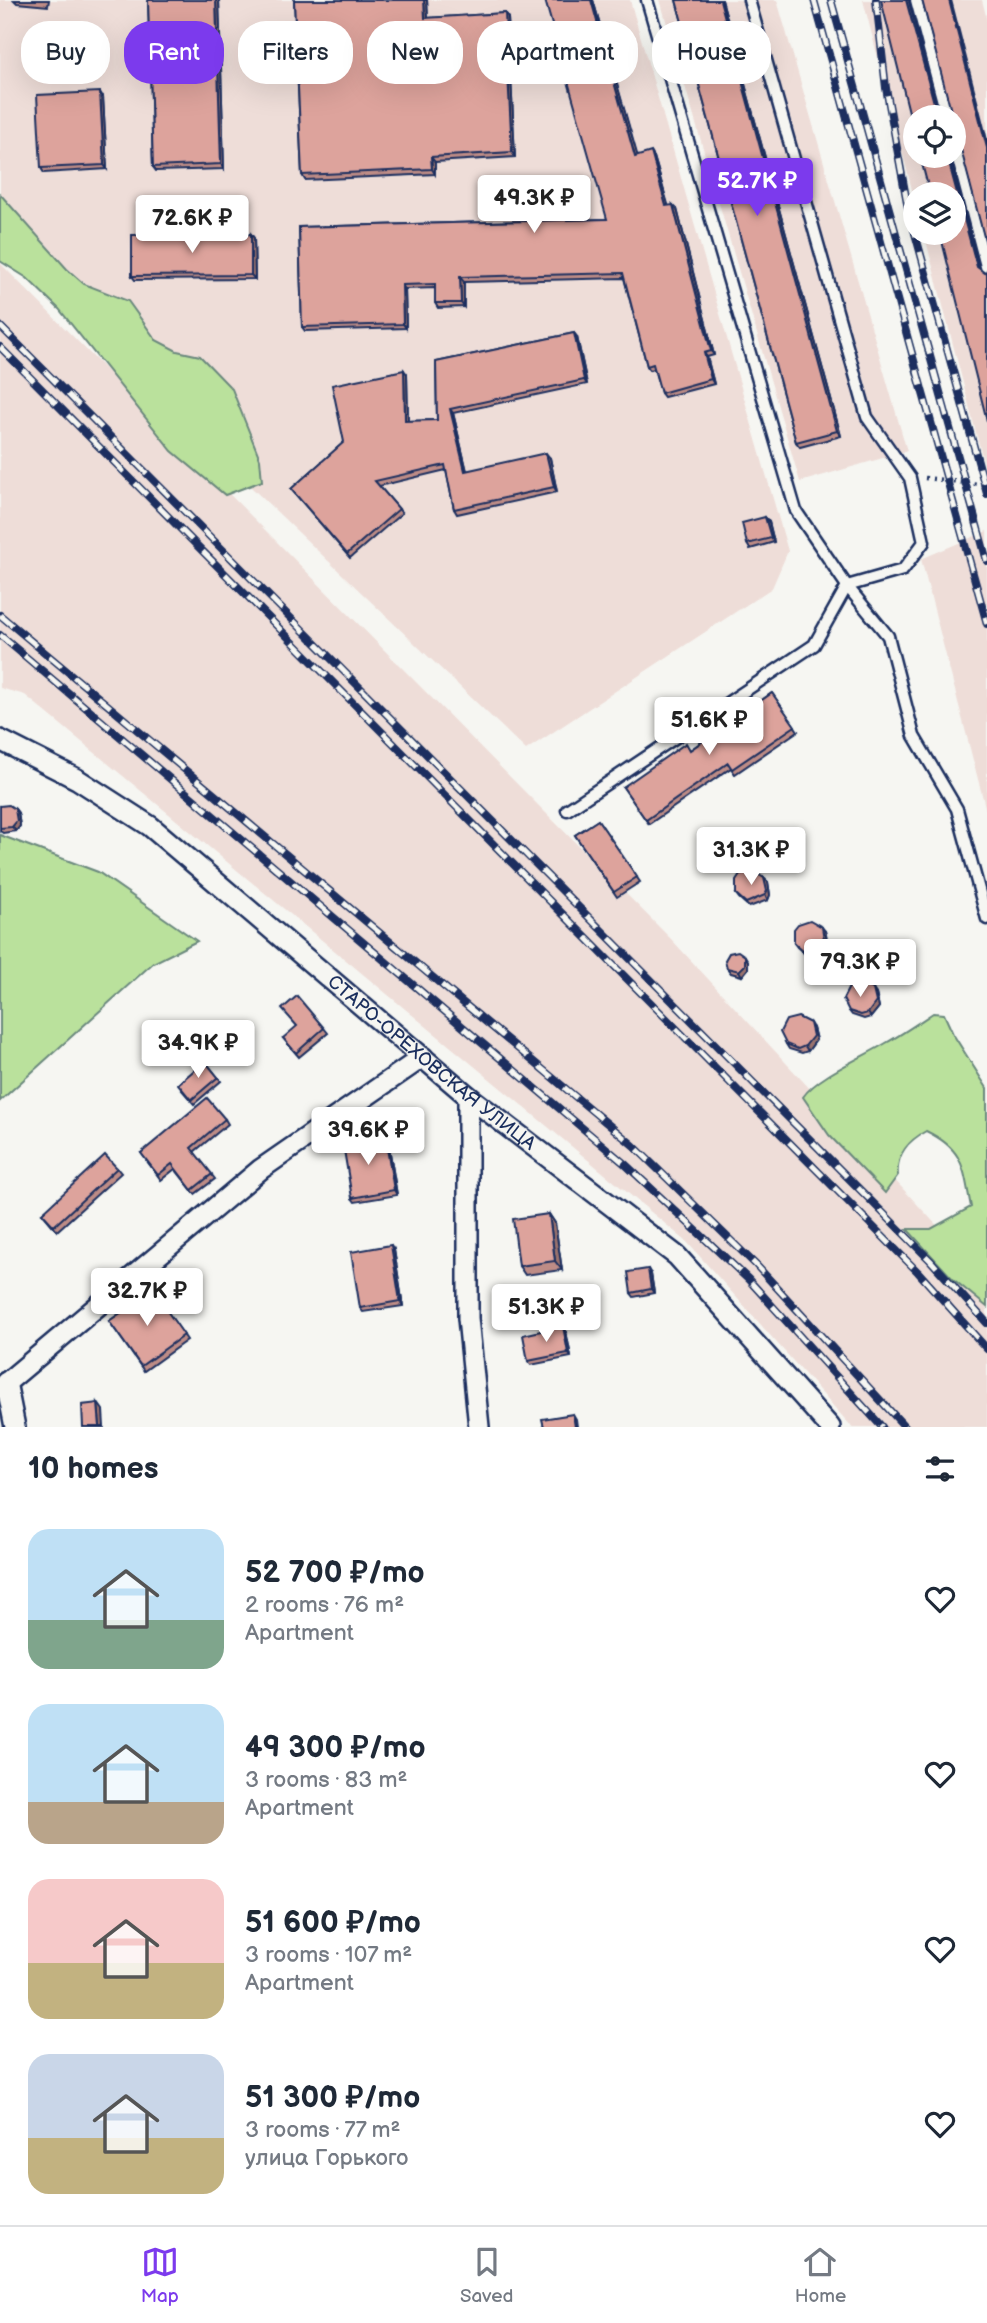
<!DOCTYPE html>
<html lang="en">
<head>
<meta charset="utf-8">
<style>
  :root { --surface:#fff; --page:#f6f6f7; --text:#1f2937; --muted:#747a83; --line:#e0e1e3; --accent:#7c3aed }
  body { margin:0; font-family:"Balsamiq Sans",sans-serif; background:var(--page); color:var(--text); height:100vh; display:flex; flex-direction:column; font-size:26px; white-space:nowrap }
  * { box-sizing:border-box; margin:0 }
  p { font-size:23px; color:var(--muted) }
  .icon { flex:none; width:38px; height:38px; fill:none; stroke:currentColor; stroke-width:2; stroke-linecap:round; stroke-linejoin:round }
  .map { position:relative; height:1427px; overflow:hidden }
  .drawer { display:flex; flex-direction:column; background:var(--surface); flex:1 }
  .drawer>* { flex:none }
  .banner { position:absolute; left:21px; top:21px; width:945px; height:63px; display:flex; gap:14px }
  .tools { position:absolute; left:903px; top:105px; display:grid; gap:14px }
  .tools a { display:grid; place-items:center; width:63px; height:63px; border-radius:50%; background:var(--surface); box-shadow:0 7px 28px #0002; font-size:35px }
  .price { position:absolute; translate:-50% -60px; padding:0 16px; border-radius:7px; background:#fff; color:#222; font-size:23px; line-height:46px; filter:drop-shadow(0 2px 4px #0008) }
  .price::after { content:''; position:absolute; left:50%; top:42px; width:21px; height:16px; margin-left:-10px; background:inherit; clip-path:polygon(0 0,100% 0,50% 100%) }
  .price.current { background:var(--accent); color:#fff }
  ul { padding:0; list-style:none }
  li { display:flex; align-items:center; gap:21px; height:175px; padding:0 28px }
  li span { display:grid; place-items:center; flex:none; width:196px; height:140px; border-radius:21px; color:#555 }
  li>.icon { margin-inline-start:auto }
  span .icon { width:84px; height:84px; fill:#fffc; stroke-width:1 }
  li b { font-size:30px }
  h2 { display:flex; justify-content:space-between; align-items:center; height:84px; padding:0 28px; font-size:30px }
  .chip { padding:0 24px; border-radius:28px; background:var(--surface); box-shadow:0 7px 28px #0002; font-size:24px; line-height:63px }
  .chip.current { background:var(--accent); color:#fff }
  .tabs { display:flex; justify-content:space-around; align-items:center; height:98px; border-top:2px solid var(--line); background:var(--surface); font-size:19px; color:var(--muted) }
  .tabs a { display:grid; justify-items:center; gap:4px }
  .tabs .current { color:var(--accent) }
  .map>svg:first-child { display:block }
</style>
</head>
<body>
<div class="map">
<svg width="987" height="1427" viewBox="0 0 987 1427">
  <rect width="100%" height="100%" fill="#f6f6f2"/>
  <filter id="ink" filterUnits="userSpaceOnUse"><feTurbulence type="fractalNoise" baseFrequency=".0143" numOctaves="2"/><feDisplacementMap in="SourceGraphic" scale="14" xChannelSelector="R" yChannelSelector="G"/><feConvolveMatrix kernelMatrix="1 2 1 2 8 2 1 2 1" color-interpolation-filters="sRGB"/></filter>
  <g filter="url(#ink)">
    <g fill="#eeddd8" fill-rule="evenodd">
      <path d="M0 0H630L788 551 772 588 526 750 0 247Z"/>
      <path d="M660 0H777L907 451 800 482Z"/>
      <path d="M863 0H982L987 20V475L924 233H954V194H915V201ZM915 117H954V156H915Z"/>
      <path d="M0 263 671 939 982 1274 987 1282V1427H852L686 1241 25 695 0 688Z"/>
      <path d="M987 531V814L921 559Z"/>
    </g>
    <g fill="#bae19c" stroke="#6a887d" stroke-width="2">
      <path d="M0 194 67 269 84 284 128 301 156 340 177 351 200 356 232 389 260 459 262 481 225 495 172 451 59 309 27 278 0 261Z"/>
      <path d="M0 835 98 872 197 941 153 963 0 1101Z"/>
      <path d="M933 1013 944 1014 953 1034 987 1088V1307L953 1279 907 1229H931L971 1207C963 1168 965 1150 926 1131 908 1141 896 1154 898 1175L885 1193 829 1135 803 1097C816 1077 865 1056 886 1043 902 1034 918 1023 933 1013Z"/>
    </g>
    <g fill="none" stroke-linecap="round" stroke-linejoin="round">
      <defs>
        <g id="lane">
          <path d="M647 0 796 511 847 586 888 636 914 736 957 809 987 919"/>
          <path d="M916 0 947 117"/>
          <path d="M954 144 987 270"/>
          <path d="M567 810 814 645 847 586 903 570 924 542 910 478 867 417 749 0"/>
        </g>
        <g id="street">
          <path id="s1" d="M0 740 77 779 150 826 468 1096 677 1256 830 1427"/>
          <path d="M468 1096V1318L479 1427"/>
          <path d="M6 1382 15 1427"/>
          <path d="M0 1388 261 1169 423 1057"/>
        </g>
      </defs>
      <use href="#lane" stroke="#1b2f5e" stroke-width="15"/>
      <use href="#street" stroke="#1b2f5e" stroke-width="24"/>
      <path stroke="#1b2f5e" stroke-width="4.5" stroke-dasharray="2 5" stroke-linecap="butt" d="M925 478 987 485"/>
      <use href="#lane" stroke="#f6f6f2" stroke-width="10"/>
      <use href="#street" stroke="#f6f6f2" stroke-width="19"/>
      <defs>
        <g id="rail">
          <path d="M814 0 987 624"/>
          <path d="M831 0 987 561"/>
          <path d="M876 0 886 88 908 208 987 494"/>
          <path d="M0 326 930 1260 987 1323"/>
          <path d="M0 347 918 1272 987 1349"/>
          <path d="M0 615 633 1145 756 1265 905 1427"/>
          <path d="M0 635 625 1164 748 1279 882 1427"/>
        </g>
      </defs>
      <use href="#rail" stroke="#1b2f5e" stroke-width="8"/>
      <use href="#rail" stroke="#f6f6f2" stroke-width="5" stroke-dasharray="16" stroke-linecap="butt"/>
    </g>
    <g fill="#be8c86" stroke="#1b2f5e" stroke-width="2">
      <path d="M14 0H49L48 6 17 3Z"/>
      <path d="M148 0H219L224 169 156 171 153 167Z"/>
      <path d="M294 0H427L428 18 505 13 508 18 515 157 435 162V174L305 180 302 175Z"/>
      <path d="M593 0 637 156 654 157 668 206 677 209 714 355 707 357 714 384 664 397 661 393 654 369 650 370 647 366 624 278 464 282V307L438 308 435 303V288L405 289 406 328 305 331 302 327 299 227 607 219Z"/>
      <path d="M676 0H722L841 436 800 447 796 442Z"/>
      <path d="M103 97 107 169 44 173 41 168Z"/>
      <path d="M251 234 254 238 255 279 135 280 132 276Z"/>
      <path d="M574 333 577 337 587 384 453 413 467 471 550 458 557 492 457 514 454 509 446 470 379 486 402 513 350 558 291 489 344 442 407 374 408 421 437 420 436 362Z"/>
      <path d="M765 517 769 522 774 542 750 549 747 544Z"/>
      <path d="M772 693 798 731 735 774 731 768 649 824 623 787 690 750Z"/>
      <path d="M0 806 15 809 18 813 20 826 16 831 3 833 0 831Z"/>
      <path d="M598 820 640 882 617 897 575 835Z"/>
      <path d="M768 882 770 895 768 900 749 907 739 898 736 894Z"/>
      <path d="M825 931 828 944 820 955 807 956 797 947 794 943Z"/>
      <path d="M748 961V969L742 976 731 973 727 968Z"/>
      <path d="M876 994 879 1007 871 1017 864 1019 852 1015 849 1011Z"/>
      <path d="M324 1028 328 1033 299 1057 283 1038Z"/>
      <path d="M813 1028 816 1040 808 1051 802 1053 789 1049 786 1044Z"/>
      <path d="M205 1061 221 1081 194 1104 181 1089Z"/>
      <path d="M225 1119 228 1124 194 1152 215 1179 195 1194 175 1169 161 1180 141 1153Z"/>
      <path d="M385 1136 388 1141 397 1195 355 1202 352 1198Z"/>
      <path d="M117 1168 121 1173 57 1231 42 1213Z"/>
      <path d="M549 1214 555 1223 562 1270 525 1275 519 1266Z"/>
      <path d="M394 1250 403 1306 363 1312 360 1308Z"/>
      <path d="M651 1274 654 1293 634 1297 631 1293Z"/>
      <path d="M153 1291 187 1340 144 1371 109 1321Z"/>
      <path d="M563 1326 566 1331 571 1357 531 1365 528 1361Z"/>
    </g>
    <g fill="#9b726d" stroke="#1b2f5e" stroke-width="2">
      <path d="M216 0H219L224 169 221 164Z"/>
      <path d="M424 0H427L428 22 425 18Z"/>
      <path d="M591 0H593L639 161 635 157Z"/>
      <path d="M720 0H722L841 436 837 431Z"/>
      <path d="M906 0H910L909 2 939 117 937 114Z"/>
      <path d="M949 0H951L987 140V148Z"/>
      <path d="M505 13 508 18 515 157 512 152Z"/>
      <path d="M100 92 103 97 107 169 104 165Z"/>
      <path d="M651 152 654 157 670 211 666 206Z"/>
      <path d="M947 156H949L980 272 977 267Z"/>
      <path d="M431 157 435 162V174L432 169Z"/>
      <path d="M673 205 677 209 714 355 711 351Z"/>
      <path d="M251 234 254 238 255 279 251 275Z"/>
      <path d="M460 277 464 282V307L461 303Z"/>
      <path d="M402 285 405 289 406 328 403 324Z"/>
      <path d="M574 333 577 337 587 384 584 380Z"/>
      <path d="M704 353 707 357 714 384 711 379Z"/>
      <path d="M404 370 407 374 408 425 405 421Z"/>
      <path d="M450 409 453 413 468 476 465 471Z"/>
      <path d="M546 453 550 458 557 492 554 487Z"/>
      <path d="M765 517 769 522 774 542 771 538Z"/>
      <path d="M15 809 18 813 20 826 16 831 12 827Z"/>
      <path d="M764 878 768 882 770 895 768 900 765 895Z"/>
      <path d="M822 927 825 931 828 944 820 955 817 950Z"/>
      <path d="M745 956 748 961V969L742 976 739 971Z"/>
      <path d="M873 989 876 994 879 1007 871 1017 868 1013Z"/>
      <path d="M810 1023 813 1028 816 1040 808 1051 805 1046Z"/>
      <path d="M385 1136 388 1141 397 1195 394 1190Z"/>
      <path d="M549 1214 555 1223 562 1270 555 1261Z"/>
      <path d="M391 1245 394 1250 403 1306 400 1301Z"/>
      <path d="M648 1269 651 1274 654 1293 651 1289Z"/>
      <path d="M563 1326 566 1331 571 1357 568 1353Z"/>
      <path d="M98 1403 103 1410 104 1427H100Z"/>
      <path d="M573 1414 576 1419 577 1427H575Z"/>
    </g>
    <g fill="#dda39c" stroke="#1b2f5e" stroke-width="2">
      <path d="M148 0H216L221 164 153 167Z"/>
      <path d="M294 0H424L425 18 505 13 512 152 431 157 432 169 302 175Z"/>
      <path d="M545 0H591L635 157 651 152 666 206 673 205 711 351 704 353 711 379 661 393 653 364 647 366 623 273 460 277 461 303H435V284L402 285 403 324 302 327 299 227 607 219Z"/>
      <path d="M676 0H720L837 431 796 442Z"/>
      <path d="M881 0H906L937 114 941 117H915V136Z"/>
      <path d="M922 0H949L987 148V248L958 138 954 135V117H947L951 111Z"/>
      <path d="M100 92 104 165 41 168 37 95Z"/>
      <path d="M920 156H947L977 267 985 273 987 270V421L940 233H954V194H930Z"/>
      <path d="M251 234V275L132 276V235Z"/>
      <path d="M574 333 584 380 450 409 465 471 546 453 554 487 454 509 445 465 375 481 399 509 347 554 291 489 344 442 332 385 404 370 405 421 437 420 436 362Z"/>
      <path d="M765 517 771 538 747 544 742 523Z"/>
      <path d="M772 693 795 726 732 769 728 763 646 820 623 787 686 743 690 750Z"/>
      <path d="M9 805 15 809 17 821 12 827 0 828V806Z"/>
      <path d="M598 820 637 877 614 892 575 835Z"/>
      <path d="M753 871 764 878 767 891 765 895 746 903 736 894V881L740 875Z"/>
      <path d="M810 920 822 927 824 939 817 950 803 951 794 943V929L798 924Z"/>
      <path d="M738 951 745 956V965L739 971 727 968 725 960 729 953Z"/>
      <path d="M861 983 873 989 876 1002 868 1013 861 1015 849 1011 843 999 849 987Z"/>
      <path d="M297 996 324 1028 296 1053 283 1038 297 1026 282 1009Z"/>
      <path d="M798 1017 810 1023 813 1036 805 1046 798 1049 786 1044 780 1032 786 1020Z"/>
      <path d="M205 1061 218 1077 191 1100 178 1084Z"/>
      <path d="M207 1098 225 1119 191 1148 212 1174 192 1190 172 1164 158 1175 141 1153Z"/>
      <path d="M385 1136 394 1190 352 1198 343 1144Z"/>
      <path d="M105 1155 117 1168 54 1226 42 1213Z"/>
      <path d="M549 1214 555 1261 519 1266 513 1219Z"/>
      <path d="M391 1245 400 1301 360 1308 351 1252Z"/>
      <path d="M648 1269 651 1289 631 1293 628 1272Z"/>
      <path d="M153 1291 184 1335 141 1366 109 1321Z"/>
      <path d="M563 1326 568 1353 528 1361 523 1335Z"/>
      <path d="M98 1403 100 1427H83L82 1405Z"/>
      <path d="M573 1414 575 1427H544L542 1419Z"/>
    </g>
  </g>
  <g text-anchor="middle" dominant-baseline="central" stroke-width="5" stroke-linejoin="round" paint-order="stroke">
    <g font-size="19" fill="#1b2f5e" stroke="#f6f6f2">
      <text stroke="none"><textPath href="#s1" startOffset="541">СТАРО-ОРЕХОВСКАЯ УЛИЦА</textPath></text>
    </g>
  </g>
</svg>
<div class="tools">
<a><svg class="icon" aria-label="locate" viewBox="0 0 24 24"><circle cx="12" cy="12" r="6"/><path d="M12 2v4M12 18v4M2 12h4M18 12h4"/></svg></a>
<a><svg class="icon" aria-label="layers" viewBox="0 0 24 24"><path d="M12 4l9 5-9 5-9-5zM3 14l9 5 9-5"/></svg></a>
</div>
<b class="price current" style="left:757px;top:218px">52.7K ₽</b>
<b class="price" style="left:534px;top:235px">49.3K ₽</b>
<b class="price" style="left:192px;top:255px">72.6K ₽</b>
<b class="price" style="left:709px;top:757px">51.6K ₽</b>
<b class="price" style="left:751px;top:887px">31.3K ₽</b>
<b class="price" style="left:860px;top:999px">79.3K ₽</b>
<b class="price" style="left:198px;top:1080px">34.9K ₽</b>
<b class="price" style="left:368px;top:1167px">39.6K ₽</b>
<b class="price" style="left:147px;top:1328px">32.7K ₽</b>
<b class="price" style="left:546px;top:1344px">51.3K ₽</b>
<div class="banner">
<a class="chip">Buy</a>
<a class="chip current">Rent</a>
<a class="chip">Filters</a>
<a class="chip">New</a>
<a class="chip">Apartment</a>
<a class="chip">House</a>
</div>
</div>
<section class="drawer">
<h2>10 homes<svg class="icon" aria-label="filters" viewBox="0 0 24 24"><path d="M4 7h16M4 17h16"/><circle cx="9" cy="7" r="2"/><circle cx="15" cy="17" r="2"/></svg></h2>
<ul>
<li><span style="background:linear-gradient(#bfe0f5 65%,#7fa58c 0)"><svg class="icon" aria-label="home" viewBox="0 0 24 24"><path d="M3 11l9-7 9 7M6 9v11h12V9"/></svg></span><div><b>52 700 ₽/mo</b><p>2 rooms · 76 m²</p><p>Apartment</p></div><svg class="icon" aria-label="heart" viewBox="0 0 24 24"><path d="M12 20l-8-8c-3-5 5-10 8-4 3-6 11-1 8 4z"/></svg></li>
<li><span style="background:linear-gradient(#bfe0f5 70%,#b9a48a 0)"><svg class="icon" aria-label="home" viewBox="0 0 24 24"><path d="M3 11l9-7 9 7M6 9v11h12V9"/></svg></span><div><b>49 300 ₽/mo</b><p>3 rooms · 83 m²</p><p>Apartment</p></div><svg class="icon" aria-label="heart" viewBox="0 0 24 24"><path d="M12 20l-8-8c-3-5 5-10 8-4 3-6 11-1 8 4z"/></svg></li>
<li><span style="background:linear-gradient(#f6c9c9 60%,#c2b280 0)"><svg class="icon" aria-label="home" viewBox="0 0 24 24"><path d="M3 11l9-7 9 7M6 9v11h12V9"/></svg></span><div><b>51 600 ₽/mo</b><p>3 rooms · 107 m²</p><p>Apartment</p></div><svg class="icon" aria-label="heart" viewBox="0 0 24 24"><path d="M12 20l-8-8c-3-5 5-10 8-4 3-6 11-1 8 4z"/></svg></li>
<li><span style="background:linear-gradient(#c9d6e8 60%,#c2b280 0)"><svg class="icon" aria-label="home" viewBox="0 0 24 24"><path d="M3 11l9-7 9 7M6 9v11h12V9"/></svg></span><div><b>51 300 ₽/mo</b><p>3 rooms · 77 m²</p><p>улица Горького</p></div><svg class="icon" aria-label="heart" viewBox="0 0 24 24"><path d="M12 20l-8-8c-3-5 5-10 8-4 3-6 11-1 8 4z"/></svg></li>
</ul>
</section>
<nav class="tabs">
<a class="current"><svg class="icon" aria-label="map" viewBox="0 0 24 24"><path d="M3 6l6-2 6 2 6-2v14l-6 2-6-2-6 2zM9 4v14M15 6v14"/></svg>Map</a>
<a><svg class="icon" aria-label="saved" viewBox="0 0 24 24"><path d="M7 4h10v16l-5-4-5 4z"/></svg>Saved</a>
<a><svg class="icon" aria-label="home" viewBox="0 0 24 24"><path d="M3 11l9-7 9 7M6 9v11h12V9"/></svg>Home</a>
</nav>
</body>
</html>
